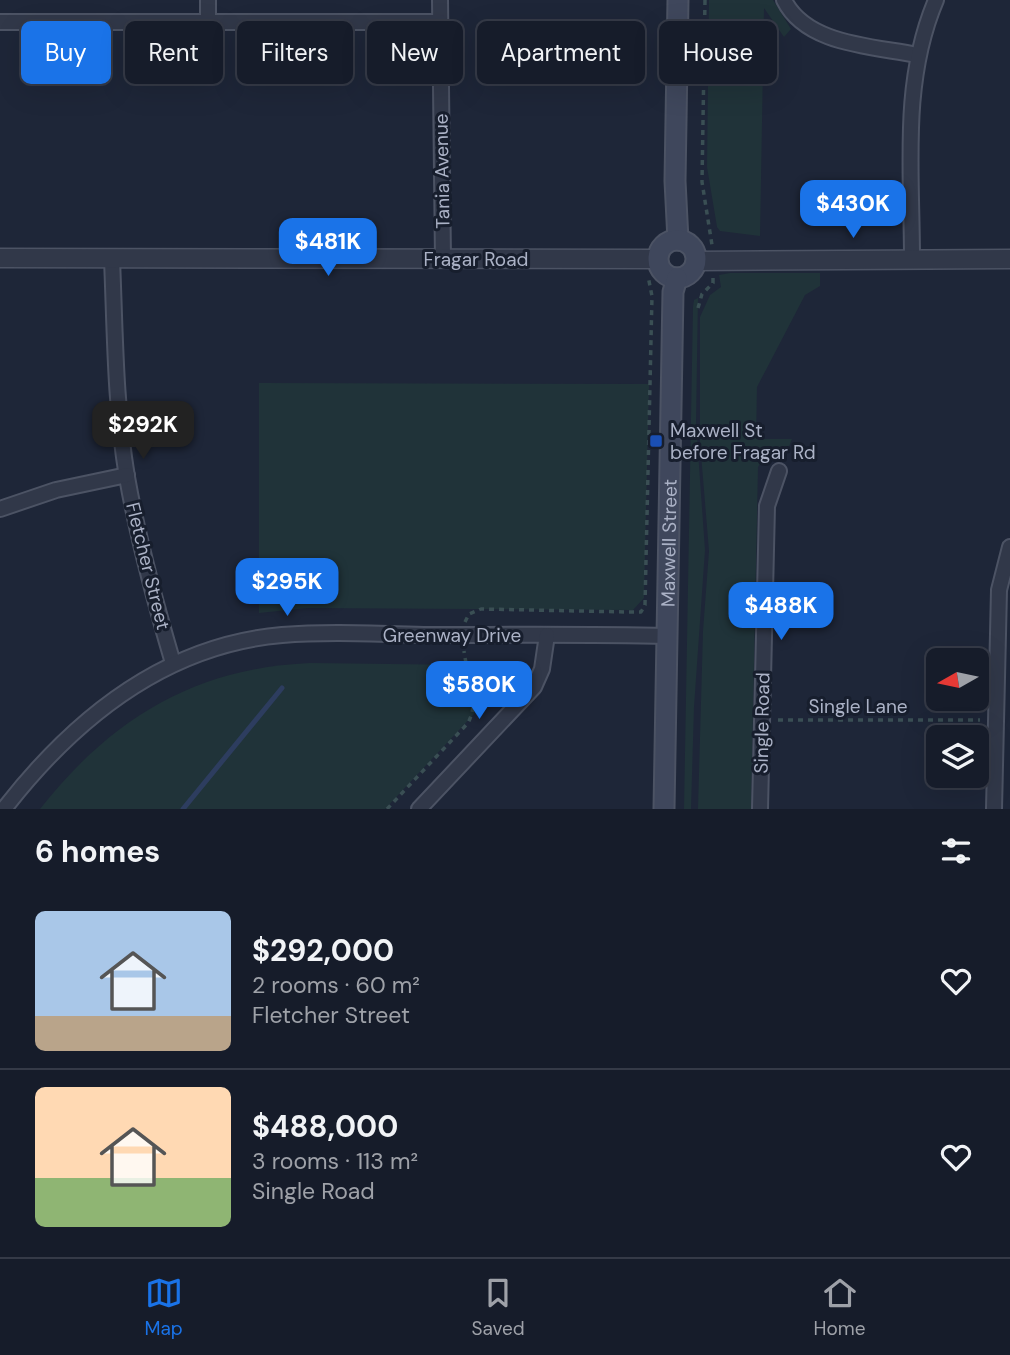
<!DOCTYPE html>
<html lang="en">
<head>
<meta charset="utf-8">
<style>
  :root { --surface:#161c2a; --page:#232936; --text:#f1f3f6; --muted:#9ea1a8; --line:#353a47; --accent:#1a73e8 }
  body { margin:0; font-family:"DM Sans",sans-serif; background:var(--page); color:var(--text); height:100vh; display:flex; flex-direction:column; font-size:26px; white-space:nowrap }
  * { box-sizing:border-box; margin:0 }
  p { font-size:23px; color:var(--muted) }
  .icon { flex:none; width:38px; height:38px; fill:none; stroke:currentColor; stroke-width:2; stroke-linecap:round; stroke-linejoin:round }
  .map { position:relative; height:809px; overflow:hidden }
  .drawer { display:flex; flex-direction:column; background:var(--surface); flex:1 }
  .drawer>* { flex:none }
  .hud { position:absolute; left:21px; top:21px; width:970px; height:63px; display:flex; gap:14px }
  .needle { width:46px; rotate:261deg }
  .fabs { position:absolute; left:926px; top:648px; display:grid; gap:14px }
  .fabs a { display:grid; place-items:center; width:63px; height:63px; border-radius:10px; background:var(--surface); box-shadow:0 7px 28px #0002,0 0 0 2px var(--line); font-size:35px }
  .price { position:absolute; translate:-50% -60px; padding:0 16px; border-radius:14px; background:var(--accent); color:#fff; font-size:23px; line-height:46px; filter:drop-shadow(0 2px 4px #0008) }
  .price::after { content:''; position:absolute; left:50%; top:42px; width:21px; height:16px; margin-left:-10px; background:inherit; clip-path:polygon(0 0,100% 0,50% 100%) }
  .price.current { background:#222; color:#fff }
  ul { padding:0; list-style:none }
  li { display:flex; align-items:center; gap:21px; height:175px; padding:0 35px }
  li+li { border-top:2px solid var(--line) }
  li span { display:grid; place-items:center; flex:none; width:196px; height:140px; border-radius:10px; color:#555 }
  li>.icon { margin-inline-start:auto }
  span .icon { width:84px; height:84px; fill:#fffc; stroke-width:1 }
  li b { font-size:30px }
  h2 { display:flex; justify-content:space-between; align-items:center; height:84px; padding:0 35px; font-size:30px }
  .chip { padding:0 24px; border-radius:10px; background:var(--surface); box-shadow:0 7px 28px #0002,0 0 0 2px var(--line); font-size:24px; line-height:63px }
  .chip.current { background:var(--accent); color:#fff }
  .tab-bar { display:flex; justify-content:space-around; align-items:center; height:98px; border-top:2px solid var(--line); background:var(--surface); font-size:19px; color:var(--muted) }
  .tab-bar a { display:grid; justify-items:center; gap:4px }
  .tab-bar .current { color:var(--accent) }
  .map>svg:first-child { display:block }
</style>
</head>
<body>
<div class="map">
<svg width="1010" height="809" viewBox="0 0 1010 809">
  <rect width="100%" height="100%" fill="#1e2638"/>
  <g fill="#203339">
    <path d="M709 0H773L791 29 784 37 764 8 760 236 720 231 717 227 707 167Z"/>
    <path d="M730 273H820V286L805 295 757 387 756 439H792L788 449 768 452 758 467 751 809H698L703 631 709 551 700 442V317L710 295 721 287 719 275Z"/>
    <path d="M698 298 696 423 705 550 694 707 691 809H684L693 307 694 300Z"/>
    <path d="M259 383 649 384 644 598 633 610 307 608 259 613Z"/>
    <path d="M310 663 471 665 487 674 490 697 385 809H40C111 719 194 668 310 663Z"/>
  </g>
  <g fill="none" stroke-linecap="round" stroke-linejoin="round">
    <path stroke="#2d3d5f" stroke-width="5" d="M183 809 282 688"/>
    <defs>
      <g id="minor">
        <path d="M440 0 443 259"/>
        <path d="M784 0C806 45 873 46 917 55"/>
        <path d="M0 22H440"/>
        <path d="M208 22V0"/>
        <path d="M112 259C115 331 115 405 127 477 138 540 155 602 173 663"/>
        <path d="M912 259C912 172 901 82 936 0"/>
        <path d="M0 509 56 490 127 475"/>
        <path d="M4 809C73 720 164 645 282 635 330 631 381 634 430 635 509 635 589 634 668 636"/>
        <path d="M419 809 534 687 542 669 547 635"/>
        <path d="M760 809 767 506 779 471"/>
        <path d="M994 809 999 590 1010 547"/>
      </g>
      <g id="tertiary">
        <path d="M0 258 658 259"/>
        <path d="M696 261 1010 259"/>
      </g>
      <g id="secondary">
        <path d="M678 0 675 181 678 240"/>
        <circle cx="677" cy="259" r="19"/>
        <path id="s1" d="M664 809 673 292 677 278"/>
      </g>
    </defs>
    <use href="#minor" stroke="#4c5364" stroke-width="18"/>
    <use href="#tertiary" stroke="#4c5364" stroke-width="21"/>
    <use href="#secondary" stroke="#4c5364" stroke-width="23"/>
    <g stroke="#3a4f54" stroke-width="3.5" stroke-dasharray="5 5" stroke-linecap="butt">
      <path d="M705 0 702 182 712 245"/>
      <path d="M698 308 702 294 713 283V278"/>
      <path d="M465 622 469 614 481 609 629 612H641L645 605 652 296 648 276"/>
      <path d="M778 720H980"/>
      <path d="M387 809 468 723C481 697 467 677 464 651"/>
    </g>
    <use href="#minor" stroke="#313849" stroke-width="14"/>
    <use href="#tertiary" stroke="#313849" stroke-width="18"/>
    <use href="#secondary" stroke="#3f475c" stroke-width="19"/>
  </g>
  <rect fill="#1a4fb4" stroke="#171e2d" stroke-width="2.5" x="649" y="434" width="14" height="14" rx="3.5"/>
  <g text-anchor="middle" dominant-baseline="central" stroke-width="6" stroke-linejoin="round" paint-order="stroke">
    <g font-size="19" fill="#abb2c6" stroke="#171e2d">
      <text transform="translate(442 171) rotate(-91)">Tania Avenue</text>
      <text x="476" y="259">Fragar Road</text>
      <text stroke="none"><textPath href="#s1" startOffset="266">Maxwell Street</textPath></text>
      <text transform="translate(148 566) rotate(76)">Fletcher Street</text>
      <text x="452" y="635">Greenway Drive</text>
      <text x="858" y="706">Single Lane</text>
      <text transform="translate(762 723) rotate(-89)">Single Road</text>
    </g>
    <g font-size="19" fill="#abb2c6" stroke="#171e2d" text-anchor="start">
      <text x="670" y="430">Maxwell St<tspan x="670" dy="22">before Fragar Rd</tspan></text>
    </g>
  </g>
</svg>
<div class="fabs">
<a><svg class="needle" viewBox="-14 -14 28 28"><path d="M0-13l5 13h-10z" fill="#e53935"/><path d="M0 13l5-13h-10z" fill="#9ea1a8"/></svg></a>
<a><svg class="icon" aria-label="layers" viewBox="0 0 24 24"><path d="M12 4l9 5-9 5-9-5zM3 14l9 5 9-5"/></svg></a>
</div>
<b class="price" style="left:853px;top:240px">$430K</b>
<b class="price" style="left:328px;top:278px">$481K</b>
<b class="price current" style="left:143px;top:461px">$292K</b>
<b class="price" style="left:287px;top:618px">$295K</b>
<b class="price" style="left:781px;top:642px">$488K</b>
<b class="price" style="left:479px;top:721px">$580K</b>
<div class="hud">
<a class="chip current">Buy</a>
<a class="chip">Rent</a>
<a class="chip">Filters</a>
<a class="chip">New</a>
<a class="chip">Apartment</a>
<a class="chip">House</a>
</div>
</div>
<section class="drawer">
<h2>6 homes<svg class="icon" aria-label="filters" viewBox="0 0 24 24"><path d="M4 7h16M4 17h16"/><circle cx="9" cy="7" r="2"/><circle cx="15" cy="17" r="2"/></svg></h2>
<ul>
<li><span style="background:linear-gradient(#a9c7e8 75%,#b9a48a 0)"><svg class="icon" aria-label="home" viewBox="0 0 24 24"><path d="M3 11l9-7 9 7M6 9v11h12V9"/></svg></span><div><b>$292,000</b><p>2 rooms · 60 m²</p><p>Fletcher Street</p></div><svg class="icon" aria-label="heart" viewBox="0 0 24 24"><path d="M12 20l-8-8c-3-5 5-10 8-4 3-6 11-1 8 4z"/></svg></li>
<li><span style="background:linear-gradient(#ffd9b3 65%,#8fb573 0)"><svg class="icon" aria-label="home" viewBox="0 0 24 24"><path d="M3 11l9-7 9 7M6 9v11h12V9"/></svg></span><div><b>$488,000</b><p>3 rooms · 113 m²</p><p>Single Road</p></div><svg class="icon" aria-label="heart" viewBox="0 0 24 24"><path d="M12 20l-8-8c-3-5 5-10 8-4 3-6 11-1 8 4z"/></svg></li>
</ul>
</section>
<nav class="tab-bar">
<a class="current"><svg class="icon" aria-label="map" viewBox="0 0 24 24"><path d="M3 6l6-2 6 2 6-2v14l-6 2-6-2-6 2zM9 4v14M15 6v14"/></svg>Map</a>
<a><svg class="icon" aria-label="saved" viewBox="0 0 24 24"><path d="M7 4h10v16l-5-4-5 4z"/></svg>Saved</a>
<a><svg class="icon" aria-label="home" viewBox="0 0 24 24"><path d="M3 11l9-7 9 7M6 9v11h12V9"/></svg>Home</a>
</nav>
</body>
</html>
